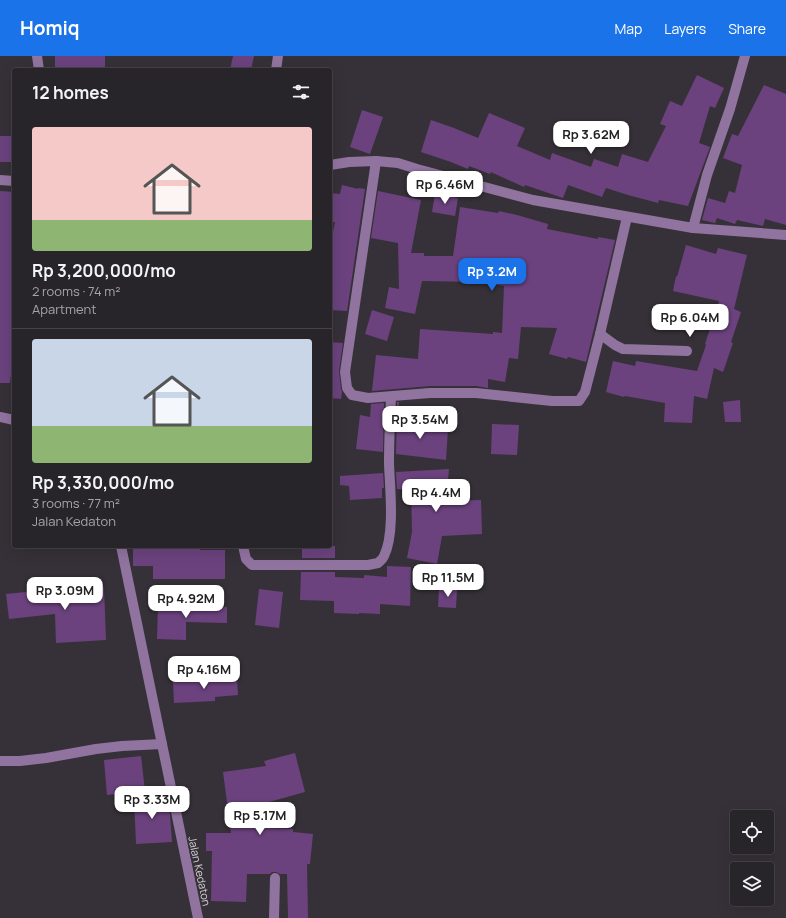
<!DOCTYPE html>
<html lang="en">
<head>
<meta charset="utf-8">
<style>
  :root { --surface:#28252a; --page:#343136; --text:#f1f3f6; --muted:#a5a5a8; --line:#444247; --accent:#1a73e8 }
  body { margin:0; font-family:Manrope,sans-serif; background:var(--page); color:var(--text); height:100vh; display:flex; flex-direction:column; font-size:15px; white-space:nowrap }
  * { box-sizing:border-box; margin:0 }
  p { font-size:13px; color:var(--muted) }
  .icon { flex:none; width:22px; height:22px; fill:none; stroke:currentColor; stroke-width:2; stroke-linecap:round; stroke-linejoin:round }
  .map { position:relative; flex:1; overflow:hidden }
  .panel { position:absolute; left:12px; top:12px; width:320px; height:480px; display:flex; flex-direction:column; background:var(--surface); border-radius:4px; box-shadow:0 4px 16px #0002,0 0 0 1px var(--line) }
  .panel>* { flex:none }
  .tools { position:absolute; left:730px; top:754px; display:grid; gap:8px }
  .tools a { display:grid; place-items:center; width:44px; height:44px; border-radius:4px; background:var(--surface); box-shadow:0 4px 16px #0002,0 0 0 1px var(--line); font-size:20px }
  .price { position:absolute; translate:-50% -34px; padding:0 9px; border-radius:8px; background:#fff; color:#222; font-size:13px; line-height:26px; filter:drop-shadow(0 1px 2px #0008) }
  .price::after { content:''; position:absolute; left:50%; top:24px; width:12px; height:9px; margin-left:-6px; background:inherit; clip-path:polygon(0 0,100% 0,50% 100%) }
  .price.selected { background:var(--accent); color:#fff }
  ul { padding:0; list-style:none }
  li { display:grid; align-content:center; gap:8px; height:212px; padding:0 20px }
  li+li { border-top:1px solid var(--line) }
  li span { display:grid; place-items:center; height:124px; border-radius:4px; color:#555 }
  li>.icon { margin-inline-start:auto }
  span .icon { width:72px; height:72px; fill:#fffc; stroke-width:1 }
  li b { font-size:17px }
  h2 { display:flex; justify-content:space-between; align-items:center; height:48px; padding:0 20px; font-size:17px }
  header { display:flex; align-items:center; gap:24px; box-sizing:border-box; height:56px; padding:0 20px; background:var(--accent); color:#fff }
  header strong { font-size:19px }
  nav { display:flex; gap:22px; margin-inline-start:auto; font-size:14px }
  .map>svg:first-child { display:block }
</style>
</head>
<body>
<header>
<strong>Homiq</strong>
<nav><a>Map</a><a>Layers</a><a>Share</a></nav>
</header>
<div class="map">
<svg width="786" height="862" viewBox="0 0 786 862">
  <rect width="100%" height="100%" fill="#363138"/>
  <g fill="#6b427e">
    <rect x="55" y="0" width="50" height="14"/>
    <path d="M233 0H254L251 14H230Z"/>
    <path d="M697 19 724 32 715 52 710 50 699 87 710 91 688 150 659 144 658 147 628 139 606 132 602 141 568 129 563 142 525 129 524 131 491 116 490 118 469 110 468 113 451 106 421 96 431 64 454 72 478 82 489 57 525 72 517 90 550 104 552 97 591 111 594 103 618 111 622 98 648 106 666 70 660 68 670 45 682 50Z"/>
    <path d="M764 29 786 38V169L765 163 763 170 737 164 735 168 717 162 715 167 702 164 708 142 725 147 729 135 735 137 742 109 723 102 732 78 738 80Z"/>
    <path d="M362 54 383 61 370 98 350 91Z"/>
    <rect x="0" y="80" width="14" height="26"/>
    <path d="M342 129 358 133V132L365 133 347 255 330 254V191L335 166H330V137L340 138Z"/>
    <path d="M0 135 14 136V291L10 327H0Z"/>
    <path d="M378 135 421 144 411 197H424V200H453L460 151 498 157 499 155 517 159 548 168 547 173 598 183V181L615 184 586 306 568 301 567 303 549 298 557 272 521 271 518 303 509 302 505 326 488 323V332L476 330H430L372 335 376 299 418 303 420 273 493 278V276L502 277 504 230 480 226 422 225 415 258 385 252 389 231 399 233 398 187 371 182Z"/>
    <path d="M435 138 458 142 455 160 432 156Z"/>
    <path d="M686 189 716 198 718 192 747 199 734 253 741 256 731 286 733 287 723 316 714 312 707 343 694 340 692 367 664 366 665 347 625 340 624 341 606 336 613 305 635 310 636 305 697 315 706 289 705 288 719 245 673 235 676 220 677 221Z"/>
    <path d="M372 254 394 261 387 285 365 278Z"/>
    <path d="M330 286 343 287 339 315 341 333 342 336 341 343 330 342Z"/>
    <path d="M740 344 741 366H725L723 346Z"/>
    <path d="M397 346H399L398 364 422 365V371L448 373 446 404 396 398Z"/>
    <path d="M384 347 383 396 356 393 360 359 370 361 371 348Z"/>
    <path d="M492 368 519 369 517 399 491 398Z"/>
    <path d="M449 413 446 445 481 444 482 478 442 480 437 508 407 502 412 476 411 434 397 433 396 416Z"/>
    <path d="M383 417 384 432H382V442L350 444 349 430 340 429V420Z"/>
    <path d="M133 490H200V494H225V523H153V510H133Z"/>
    <rect x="302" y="490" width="33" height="12"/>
    <path d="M387 510 411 511 410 550 380 548V558L359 557V558L334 557V545L300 544 301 516H335V521L364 522V519L387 521Z"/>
    <path d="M75 531V533L104 531 106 584 56 587 55 558 9 563 6 538Z"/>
    <path d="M259 533 283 536 279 572 255 569Z"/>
    <path d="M439 533H457L456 552 438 551Z"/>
    <path d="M158 549 227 551V567L186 566V584L157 583Z"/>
    <path d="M237 622 238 639 215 641V645L174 647 173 625Z"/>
    <path d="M295 697 305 736 262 748 265 772 293 773V776L313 778 310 808H307L308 862H288L287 818H280L276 816H272L270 818H247L246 846 211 845 212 795H206V777H231L223 716 266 710 264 705Z"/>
    <path d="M141 700 145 735 107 739 104 704Z"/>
    <path d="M166 740 170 759 172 786 136 788 134 741Z"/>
  </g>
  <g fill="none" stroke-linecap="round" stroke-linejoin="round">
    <g stroke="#9173a0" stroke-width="10">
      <path d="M37 0 39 14"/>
      <path d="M276 14 278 0"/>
      <path d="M376 105 345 316 347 332 352 339 368 342 430 337H476L552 345H579L585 336 600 278 627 161"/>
      <path d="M330 109 349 106 376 105 398 107 417 113 533 144 693 172 786 179"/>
      <path d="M0 124 14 125"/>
      <path d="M693 172 707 119 730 53 745 0"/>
      <path d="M600 278 615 289 623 293 687 295"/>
      <path d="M0 361 14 364"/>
      <path d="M121 490 198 862"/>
      <path d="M243 490 246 503 252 509H368L378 507C380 505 383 503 384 500 395 478 390 433 389 408 389 386 390 363 391 341"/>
      <path d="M0 705H20L46 702 96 693 122 690 162 688"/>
      <path d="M274 862 275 822"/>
    </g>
  </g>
  <g text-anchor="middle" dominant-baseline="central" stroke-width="3.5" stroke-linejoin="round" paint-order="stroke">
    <g font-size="11" fill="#d3d0d5" stroke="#363138">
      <text transform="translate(200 815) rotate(78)">Jalan Kedaton</text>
    </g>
  </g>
</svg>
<div class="tools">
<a><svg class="icon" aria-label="locate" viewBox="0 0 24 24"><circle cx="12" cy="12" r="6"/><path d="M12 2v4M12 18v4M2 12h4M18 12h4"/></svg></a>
<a><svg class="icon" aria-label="layers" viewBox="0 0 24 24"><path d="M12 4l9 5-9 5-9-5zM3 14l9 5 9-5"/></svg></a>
</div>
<b class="price" style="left:591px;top:99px">Rp 3.62M</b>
<b class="price" style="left:445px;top:149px">Rp 6.46M</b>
<b class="price selected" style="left:492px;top:236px">Rp 3.2M</b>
<b class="price" style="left:690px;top:282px">Rp 6.04M</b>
<b class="price" style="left:420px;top:384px">Rp 3.54M</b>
<b class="price" style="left:436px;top:457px">Rp 4.4M</b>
<b class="price" style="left:448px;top:542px">Rp 11.5M</b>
<b class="price" style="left:65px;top:555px">Rp 3.09M</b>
<b class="price" style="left:186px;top:563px">Rp 4.92M</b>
<b class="price" style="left:204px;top:634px">Rp 4.16M</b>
<b class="price" style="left:152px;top:764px">Rp 3.33M</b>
<b class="price" style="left:260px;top:780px">Rp 5.17M</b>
<section class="panel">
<h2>12 homes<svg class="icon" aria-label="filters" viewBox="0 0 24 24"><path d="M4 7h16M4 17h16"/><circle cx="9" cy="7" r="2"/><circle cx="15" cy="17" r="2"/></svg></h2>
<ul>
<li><span style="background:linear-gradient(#f6c9c9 75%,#8fb573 0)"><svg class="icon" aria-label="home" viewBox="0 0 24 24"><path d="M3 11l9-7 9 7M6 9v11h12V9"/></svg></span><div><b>Rp 3,200,000/mo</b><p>2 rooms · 74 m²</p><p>Apartment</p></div></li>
<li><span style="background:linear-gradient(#c9d6e8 70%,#8fb573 0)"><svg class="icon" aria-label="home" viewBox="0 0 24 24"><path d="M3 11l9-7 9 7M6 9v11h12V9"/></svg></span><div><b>Rp 3,330,000/mo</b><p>3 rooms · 77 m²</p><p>Jalan Kedaton</p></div></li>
</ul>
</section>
</div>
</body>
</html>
